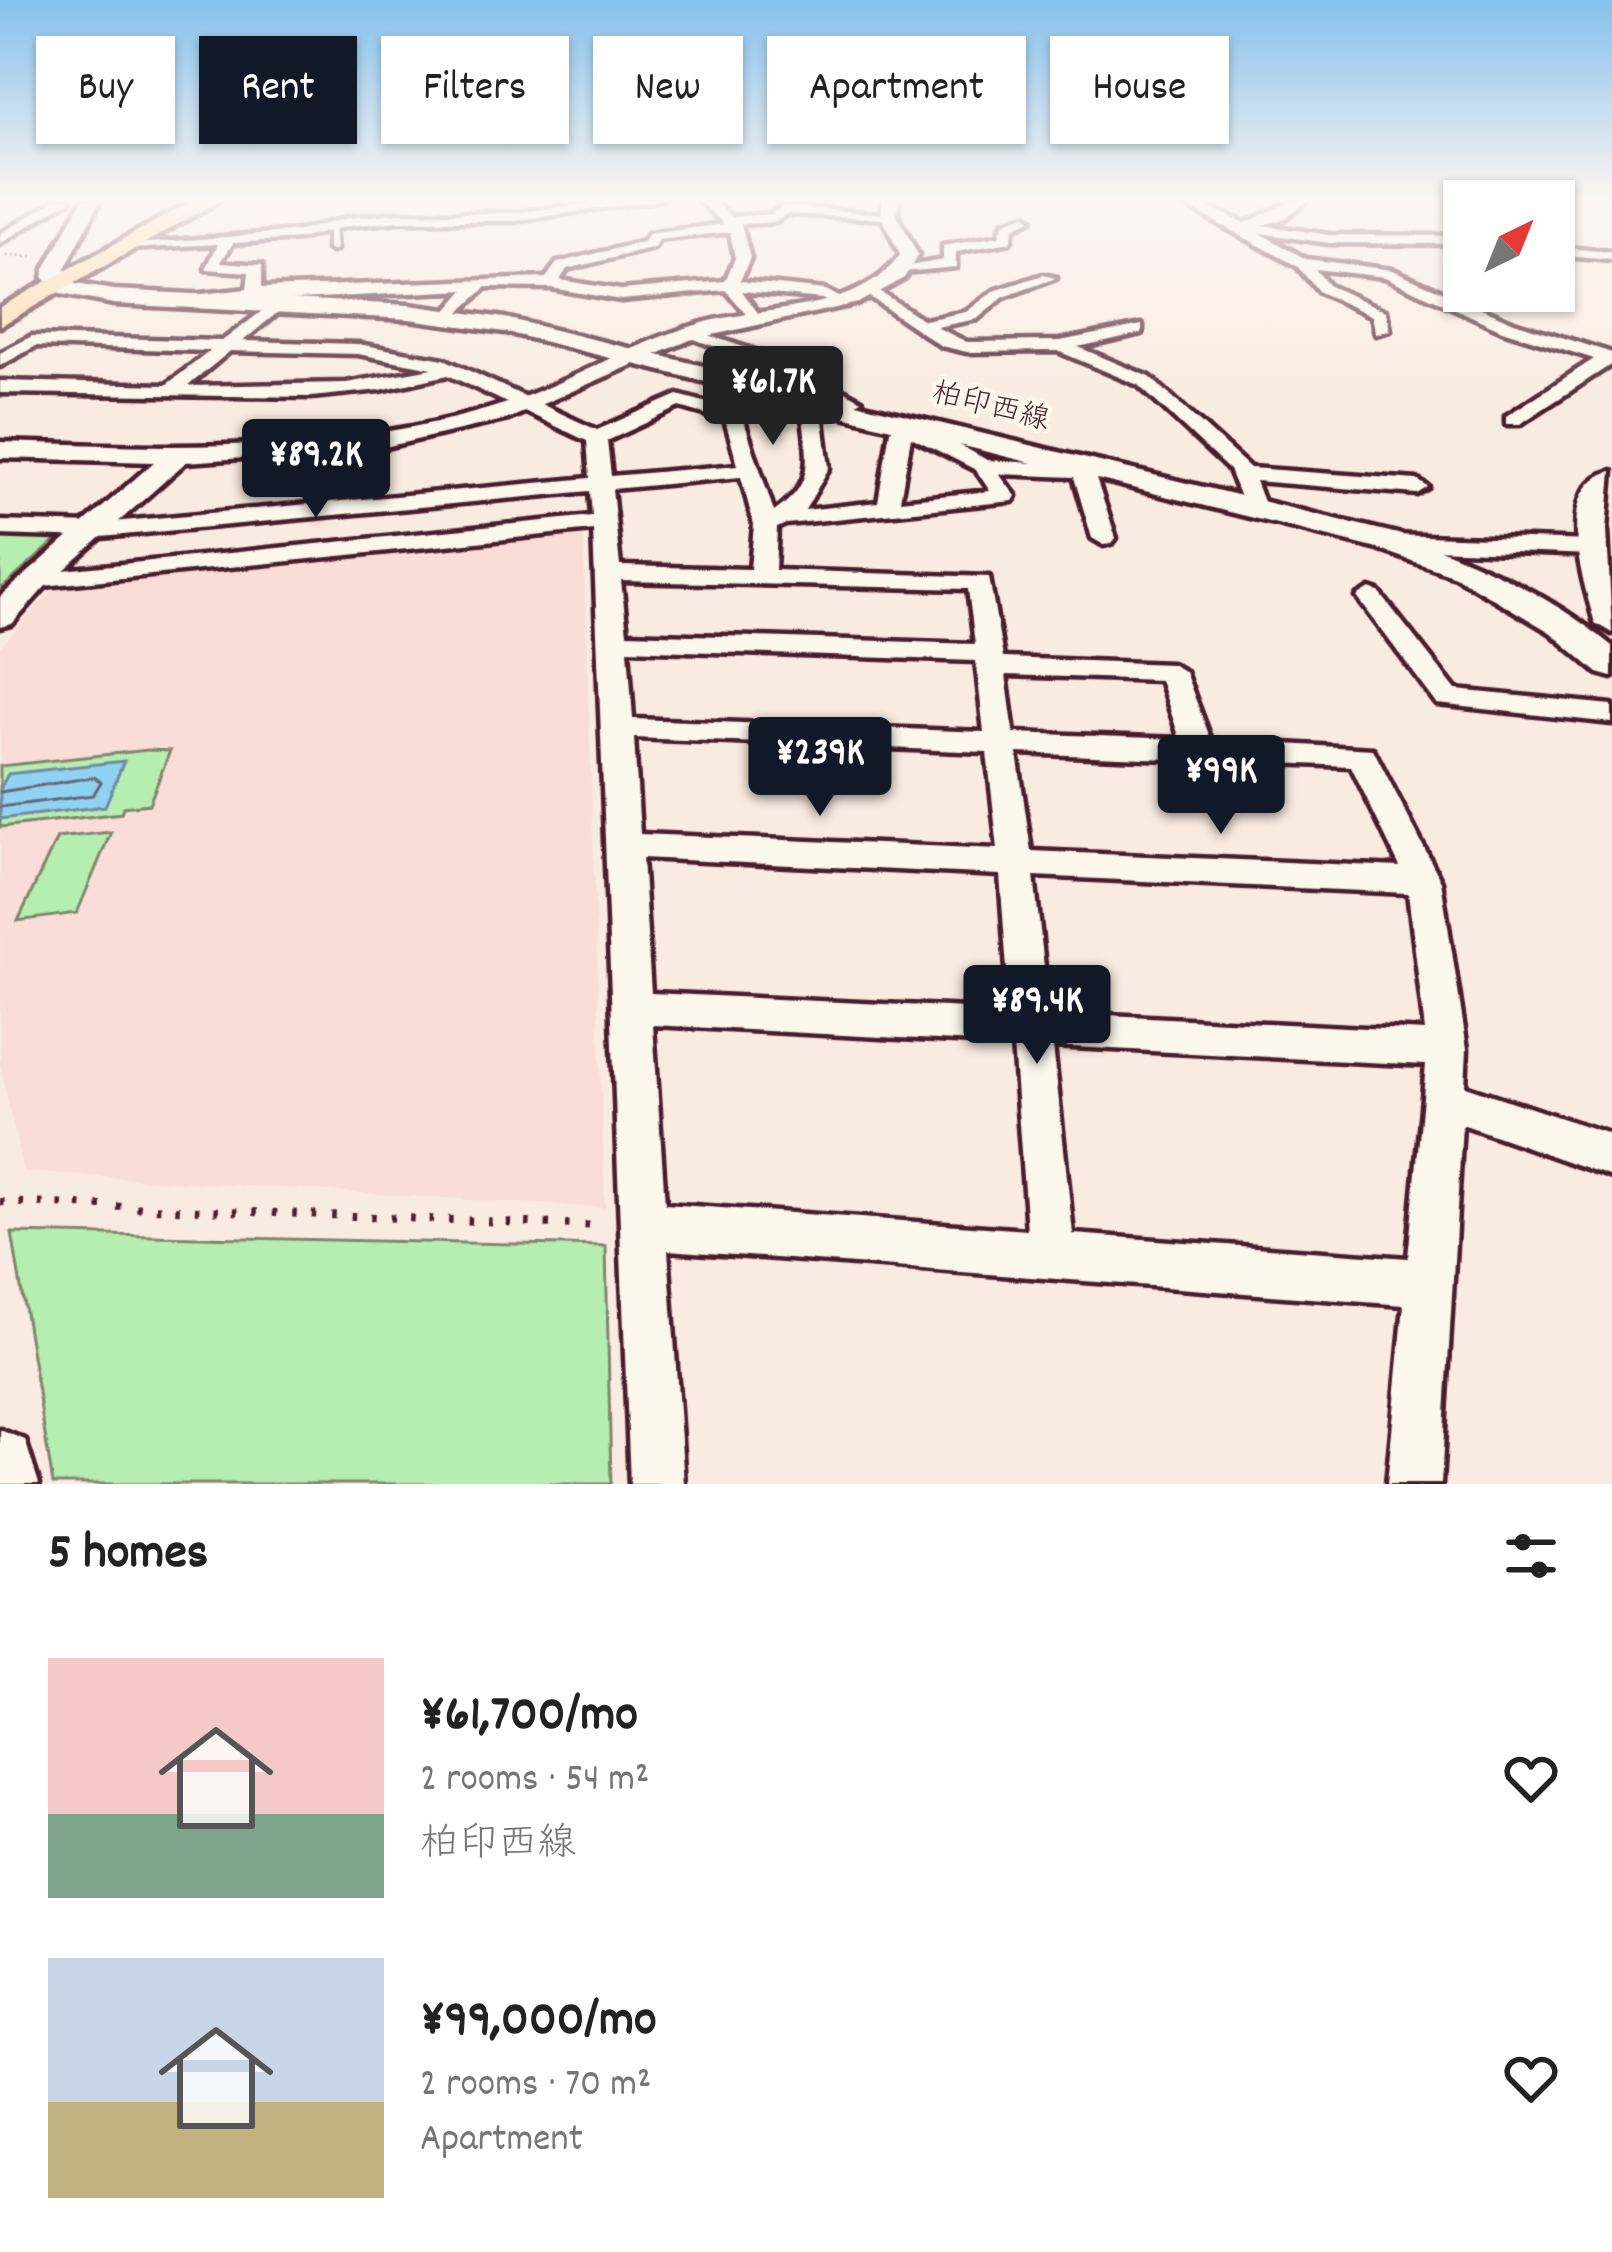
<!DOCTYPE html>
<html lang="en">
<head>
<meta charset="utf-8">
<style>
  :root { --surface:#fff; --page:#f6f6f6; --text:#222; --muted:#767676; --accent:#111827 }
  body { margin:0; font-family:Dekko,"Klee One",sans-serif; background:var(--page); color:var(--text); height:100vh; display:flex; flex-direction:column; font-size:45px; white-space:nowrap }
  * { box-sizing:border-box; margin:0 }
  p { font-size:39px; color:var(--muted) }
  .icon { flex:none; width:66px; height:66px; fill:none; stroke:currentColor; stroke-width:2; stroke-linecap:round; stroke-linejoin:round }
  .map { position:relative; height:1484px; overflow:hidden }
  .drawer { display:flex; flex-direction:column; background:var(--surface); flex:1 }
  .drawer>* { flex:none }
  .banner { position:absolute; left:36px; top:36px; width:1542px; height:108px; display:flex; gap:24px }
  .needle { width:78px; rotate:43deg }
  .controls { position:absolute; left:1443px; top:180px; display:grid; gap:24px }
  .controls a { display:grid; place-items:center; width:132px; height:132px; border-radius:0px; background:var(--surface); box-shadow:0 3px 9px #0004; font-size:60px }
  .price { position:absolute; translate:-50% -102px; padding:0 27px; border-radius:12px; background:var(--accent); color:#fff; font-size:39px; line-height:78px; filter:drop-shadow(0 3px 6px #0008) }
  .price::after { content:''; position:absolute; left:50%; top:72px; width:36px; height:27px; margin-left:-18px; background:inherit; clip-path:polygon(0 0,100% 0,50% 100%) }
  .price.current { background:#222; color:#fff }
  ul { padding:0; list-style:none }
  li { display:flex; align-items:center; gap:36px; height:300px; padding:0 48px }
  li span { display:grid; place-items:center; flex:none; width:336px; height:240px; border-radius:0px; color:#555 }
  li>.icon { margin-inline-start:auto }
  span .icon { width:144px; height:144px; fill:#fffc; stroke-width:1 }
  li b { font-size:51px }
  h2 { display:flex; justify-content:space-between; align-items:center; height:144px; padding:0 48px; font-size:51px }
  .tag { padding:0 42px; border-radius:0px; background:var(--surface); box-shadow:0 3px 9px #0004; font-size:42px; line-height:108px }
  .tag.current { background:var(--accent); color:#fff }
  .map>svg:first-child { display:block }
</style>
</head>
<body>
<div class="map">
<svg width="1612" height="1484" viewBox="0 0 1612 1484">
  <rect width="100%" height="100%" fill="#faebe2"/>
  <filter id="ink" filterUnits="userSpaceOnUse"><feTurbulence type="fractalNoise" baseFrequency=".00833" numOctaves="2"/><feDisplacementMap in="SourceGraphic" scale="24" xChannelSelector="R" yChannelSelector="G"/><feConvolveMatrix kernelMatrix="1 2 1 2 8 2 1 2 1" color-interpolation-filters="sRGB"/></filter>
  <g filter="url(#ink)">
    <path fill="#f9ddd6" d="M583 530 605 1208 23 1172 0 1065V647L61 582Z"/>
    <g fill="#b6edb0" stroke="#80866e" stroke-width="3">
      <path d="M0 533 62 535 0 590Z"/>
      <path d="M148 750 170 751 149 804 123 807 121 813 0 827V766Z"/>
      <path d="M111 832 77 913 18 921 57 838Z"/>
      <path d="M12 1233 606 1246 611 1484H53Z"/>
    </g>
    <path fill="#8fd2f1" stroke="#738aa2" stroke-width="3" d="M124 761 105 806 0 819V789L8 774Z"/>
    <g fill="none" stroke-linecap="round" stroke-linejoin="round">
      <path stroke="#66677a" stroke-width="3" d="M0 792 94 777 101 782 93 795 0 807"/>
      <defs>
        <path id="service" d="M331 225 334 227 336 249 332 251 328 249V227Z"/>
        <g id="minor">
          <path d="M57 199H71L0 244V234Z"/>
          <path d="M628 199H663L513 221H399L348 226 299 239 233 243 221 262 262 265V288L546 278 557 263 643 242 648 234 724 224 697 199H711L732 217 772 214 782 206 896 215 889 219 786 214 776 222 741 224 750 258 740 281 825 290 846 301 838 306 822 299 742 291 761 317 753 322 726 290 621 300 551 288 487 287 450 321 442 316 465 290 171 306 165 304V298L247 289 249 272 206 269 218 244 130 249 123 245 299 231 347 218 399 213H513ZM730 232 735 258 725 281 621 290 560 280 567 269 654 248 658 240Z"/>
          <path d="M1173 199H1189L1245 223C1265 215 1289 199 1309 199L1284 219 1262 225 1329 235 1464 236V244L1329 243 1260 233 1306 259 1393 270 1514 322 1612 353V364L1520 424H1506V416L1594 359 1502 330 1385 277 1315 269 1329 286 1386 311 1390 330 1376 334 1372 316 1319 292 1297 266Z"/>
          <path d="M1025 215 1032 219 1014 228 1010 242 956 252V267L904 272 897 268 943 260V246L999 236 1003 223Z"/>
          <path d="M1554 247 1612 252V260L1554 255Z"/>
          <path d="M1043 275 1056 278 1004 297 977 319 936 327 967 342 1060 341 1142 325V333L1078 347 1150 377 1250 468 1417 480 1428 487 1417 494 1255 481 1265 507 1262 512H1246L1229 470 1138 385 1058 351 967 352 941 346 861 291 874 288 924 320 966 312 994 291Z"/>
          <path d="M277 300 283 302V308L243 341 358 344 444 359 597 430 678 395 741 412 774 512C815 483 808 461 803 417L838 400 783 372 686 336V328L795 364 862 400 823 420 829 468 805 510 878 502 890 430 909 417 987 460 1064 465 1090 461 1116 538 1112 543 1104 545 1092 538 1074 477 999 474 1016 496 1013 501 786 524 777 528 775 570 989 577 1003 658 1171 664 1185 672 1211 740 1373 749 1441 881 1467 1049 1465 1086 1612 1135V1177L1462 1124 1441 1484H1387L1404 1305 668 1250 684 1484H630L593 530 34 587 22 580 34 573 592 516 590 491 91 538 0 535V521L91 524 590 478 587 441 448 375 380 390 311 397 0 393V381L166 385 210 351 36 346 0 366V353L32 336 222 341ZM230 351 358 354 433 368 346 383 188 386ZM680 407 725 420 738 465 611 476 607 441ZM911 437 976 470 990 491 900 500ZM741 477 754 525 750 569 620 566 612 489ZM621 581 968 589 975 644 627 633ZM628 649 976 661 984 732 633 719ZM1006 675 1160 680 1180 739 1014 733ZM634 738 987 752 998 849 640 834ZM1017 753 1351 766 1400 867 1031 851ZM642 858 1000 875 1010 1010 651 993ZM1034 876 1408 893 1425 1031 1049 1012ZM653 1025 1013 1044 1027 1230 665 1204ZM1053 1046 1426 1065 1408 1258 1073 1234Z"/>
          <path d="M1390 535 1592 541 1604 548 1592 555 1382 547 1378 542Z"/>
          <path d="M1370 589 1379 592 1456 690 1612 705V723L1437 704 1357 597Z"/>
        </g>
        <g id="tertiary">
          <path d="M883 199H899L897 215 918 255 904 278 858 303 690 340 508 419 376 449 186 462 45 587 12 624 0 627V597L154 462 0 458V442C162 447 330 455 488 409 561 388 626 345 699 324 762 305 859 315 900 255L881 215Z"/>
          <path d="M1612 471 1607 529 1612 633 1595 623C1584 584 1551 486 1612 471Z"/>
          <path d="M0 1430 25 1440 39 1484H0Z"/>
        </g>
        <path id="secondary" d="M83 199H101L65 269 76 284 114 290 409 305 505 318 1402 535C1478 562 1549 594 1612 646V677L1598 673 1550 632 1455 576 1378 549 505 332 409 319 114 304 61 294 43 277 45 269Z"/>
        <path id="trunk" d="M196 199H222L0 326V307Z"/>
      </defs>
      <use href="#service" stroke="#4a1f2b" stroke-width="9"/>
      <use href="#minor" stroke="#4a1f2b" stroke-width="9"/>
      <use href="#tertiary" stroke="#4a1f2b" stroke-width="9"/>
      <use href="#secondary" stroke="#4a1f2b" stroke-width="9"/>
      <use href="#trunk" stroke="#4a1f2b" stroke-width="9"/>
      <path stroke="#4a1f2b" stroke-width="3" stroke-dasharray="1.5 4.5" stroke-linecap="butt" d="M7 256 37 257"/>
      <path stroke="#4a1f2b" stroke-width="8" stroke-dasharray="4.5 15" stroke-linecap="butt" d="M0 1202 604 1226"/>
      <use href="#service" fill="#fbf7ec" fill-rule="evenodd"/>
      <use href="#minor" fill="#fbf7ec" fill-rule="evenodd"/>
      <use href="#tertiary" fill="#fbf7ec" fill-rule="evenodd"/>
      <use href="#secondary" fill="#fbf7ec" fill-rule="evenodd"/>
      <use href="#trunk" fill="#fddbac" fill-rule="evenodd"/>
    </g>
  </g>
  <linearGradient id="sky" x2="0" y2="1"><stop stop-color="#84c0ec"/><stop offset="0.49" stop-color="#fdf6f2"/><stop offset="1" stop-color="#fdf6f2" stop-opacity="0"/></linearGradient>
  <rect width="1612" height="407" fill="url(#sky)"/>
  <g text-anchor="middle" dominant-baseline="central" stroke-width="9" stroke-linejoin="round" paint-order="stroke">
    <g font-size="30" fill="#4a1f2b" stroke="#fbf7ec">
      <text transform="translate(990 409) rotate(14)">柏印西線</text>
    </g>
  </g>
</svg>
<div class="controls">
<a><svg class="needle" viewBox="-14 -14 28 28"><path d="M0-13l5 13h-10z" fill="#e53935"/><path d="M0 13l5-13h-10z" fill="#767676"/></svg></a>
</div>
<b class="price current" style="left:773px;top:448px">¥61.7K</b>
<b class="price" style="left:316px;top:521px">¥89.2K</b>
<b class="price" style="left:820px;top:819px">¥239K</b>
<b class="price" style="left:1221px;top:837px">¥99K</b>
<b class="price" style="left:1037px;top:1067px">¥89.4K</b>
<div class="banner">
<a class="tag">Buy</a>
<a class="tag current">Rent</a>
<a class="tag">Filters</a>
<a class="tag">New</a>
<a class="tag">Apartment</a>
<a class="tag">House</a>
</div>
</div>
<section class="drawer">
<h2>5 homes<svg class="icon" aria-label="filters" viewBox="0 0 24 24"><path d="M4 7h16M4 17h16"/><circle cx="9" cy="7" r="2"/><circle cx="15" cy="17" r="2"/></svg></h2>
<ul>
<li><span style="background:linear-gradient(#f6c9c9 65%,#7fa58c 0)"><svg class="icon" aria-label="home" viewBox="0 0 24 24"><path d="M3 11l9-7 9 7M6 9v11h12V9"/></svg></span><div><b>¥61,700/mo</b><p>2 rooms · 54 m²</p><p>柏印西線</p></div><svg class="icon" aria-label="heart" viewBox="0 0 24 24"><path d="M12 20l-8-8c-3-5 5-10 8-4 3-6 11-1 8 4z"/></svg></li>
<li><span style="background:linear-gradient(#c9d6e8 60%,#c2b280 0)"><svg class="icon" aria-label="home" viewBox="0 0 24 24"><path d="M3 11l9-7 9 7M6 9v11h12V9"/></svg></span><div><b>¥99,000/mo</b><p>2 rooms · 70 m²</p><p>Apartment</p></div><svg class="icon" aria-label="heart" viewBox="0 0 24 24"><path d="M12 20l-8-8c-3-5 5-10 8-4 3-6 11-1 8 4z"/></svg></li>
</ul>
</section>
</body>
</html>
